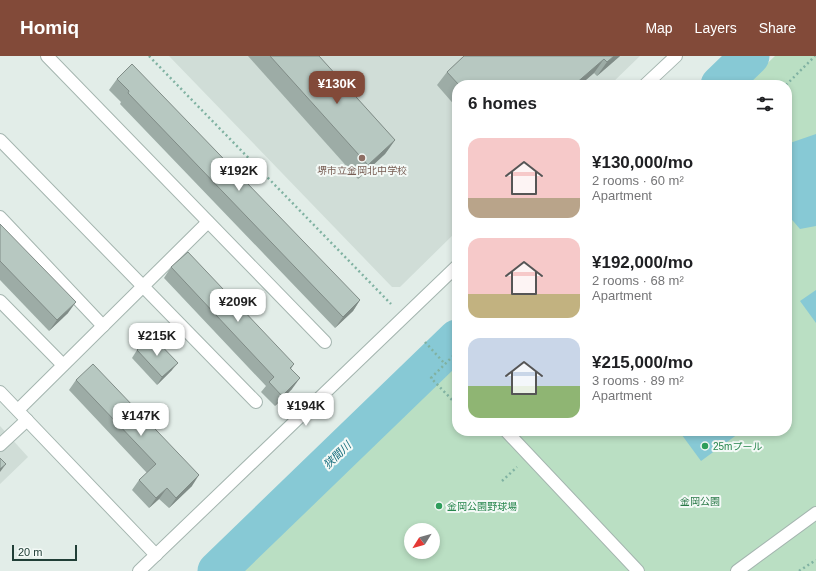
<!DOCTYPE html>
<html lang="en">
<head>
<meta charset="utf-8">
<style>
  :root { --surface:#fff; --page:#f2f2f2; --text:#202124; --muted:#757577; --accent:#824a39 }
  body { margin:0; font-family:Arial,"Noto Sans JP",sans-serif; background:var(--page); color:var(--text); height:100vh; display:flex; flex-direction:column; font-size:15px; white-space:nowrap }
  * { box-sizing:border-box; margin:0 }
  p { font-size:13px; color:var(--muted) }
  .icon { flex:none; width:22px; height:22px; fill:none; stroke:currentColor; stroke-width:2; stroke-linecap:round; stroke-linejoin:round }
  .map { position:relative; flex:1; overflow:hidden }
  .details { position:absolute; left:452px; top:24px; width:340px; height:356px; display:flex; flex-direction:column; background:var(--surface); border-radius:16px; box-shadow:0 2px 6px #0003 }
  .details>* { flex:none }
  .needle { width:26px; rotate:233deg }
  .controls { position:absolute; left:404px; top:467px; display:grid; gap:8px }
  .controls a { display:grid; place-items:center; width:36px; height:36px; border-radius:50%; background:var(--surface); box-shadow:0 2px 6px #0003; font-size:20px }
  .scale { position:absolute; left:12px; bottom:10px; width:65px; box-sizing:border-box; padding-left:4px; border:2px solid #213f37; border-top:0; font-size:11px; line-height:14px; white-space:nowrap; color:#213f37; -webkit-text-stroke:3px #f3f9f6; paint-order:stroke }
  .price { position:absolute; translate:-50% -34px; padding:0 9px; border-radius:8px; background:#fff; color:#222; font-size:13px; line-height:26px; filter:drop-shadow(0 1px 2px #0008) }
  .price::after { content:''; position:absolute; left:50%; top:24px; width:12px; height:9px; margin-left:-6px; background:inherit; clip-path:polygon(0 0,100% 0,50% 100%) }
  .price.on { background:var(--accent); color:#fff }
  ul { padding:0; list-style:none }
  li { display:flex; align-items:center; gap:12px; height:100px; padding:0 16px }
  li span { display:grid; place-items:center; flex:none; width:112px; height:80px; border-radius:12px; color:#555 }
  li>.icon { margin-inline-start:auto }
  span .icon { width:48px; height:48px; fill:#fffc; stroke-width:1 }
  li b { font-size:17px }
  h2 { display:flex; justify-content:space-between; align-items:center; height:48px; padding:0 16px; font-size:17px }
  header { display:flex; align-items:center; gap:24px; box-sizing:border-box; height:56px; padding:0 20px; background:var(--accent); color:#fff }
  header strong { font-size:19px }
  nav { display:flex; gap:22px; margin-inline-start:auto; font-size:14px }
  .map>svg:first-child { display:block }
</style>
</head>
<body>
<header>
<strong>Homiq</strong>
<nav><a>Map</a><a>Layers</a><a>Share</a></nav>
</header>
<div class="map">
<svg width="816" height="515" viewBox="0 0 816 515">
  <rect width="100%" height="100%" fill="#e2ede8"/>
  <g fill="#d0ddd7">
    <path d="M169 0H640L610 29H457V175L400 231H392Z"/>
    <path d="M0 370 28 401 0 428Z"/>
  </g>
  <path fill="#badfc3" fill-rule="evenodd" d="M775 0H816V515H244L457 309V375H787V29H745ZM411 474H433V496H411Z"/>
  <g fill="#87c9d5">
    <path d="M816 78V170L800 173 787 158V88Z"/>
    <path d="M816 234V267L800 245Z"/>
    <path d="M679 375H742L701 405Z"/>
  </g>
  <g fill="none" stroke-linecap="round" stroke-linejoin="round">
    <g stroke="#87c9d5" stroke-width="39">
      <path d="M720 29 750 0"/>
      <path d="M217 515 457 283"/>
    </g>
    <defs>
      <g id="minor">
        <path d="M47 0 325 286"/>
        <path d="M645 29 676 0"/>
        <path d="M0 84 256 346"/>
        <path d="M0 161 103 270"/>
        <path d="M0 245 63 309"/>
        <path d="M0 336 156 499"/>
        <path d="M18 354 208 166"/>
        <path d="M506 375 638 515"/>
        <path d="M0 389 27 364"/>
        <path d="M139 515 457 210"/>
        <path d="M737 515 816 457"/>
      </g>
    </defs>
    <use href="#minor" stroke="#a4b5af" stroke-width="14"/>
    <g stroke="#80b2a2" stroke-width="2.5" stroke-dasharray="2 3" stroke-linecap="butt">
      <path d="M149 0 391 248"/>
      <path d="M786 29 815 0"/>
      <path d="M425 286 445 308"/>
      <path d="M457 296 431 322 457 349"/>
      <path d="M502 425 517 411"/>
      <path d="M799 515 816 504"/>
    </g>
    <use href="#minor" stroke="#fff" stroke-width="12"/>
  </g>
  <g fill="#9daca6">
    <path d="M248 0H319L395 84 385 98 358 123Z"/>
    <path d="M464 0H620L597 20 594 17 580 29H457V52L437 29 447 16Z"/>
    <path d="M117 23 360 244 353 255 335 272 120 48 121 46 109 34Z"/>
    <path d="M0 168 68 257 49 275 0 224Z"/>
    <path d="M171 211 294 308 291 313 292 333 275 350 261 336 266 330 164 222Z"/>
    <path d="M137 294 172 314 157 329 132 302Z"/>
    <path d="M76 324 192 430 169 452 159 443 149 452 132 434 139 424 147 417 69 334Z"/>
  </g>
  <g fill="#808c87">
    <path d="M614 0H620L597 20 607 6Z"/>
    <path d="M604 3 594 17 580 29H574Z"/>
    <path d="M395 84 385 98 358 123 368 109Z"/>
    <path d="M360 244 353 255 335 272 343 261Z"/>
    <path d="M76 246 68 257 49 275 57 264Z"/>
    <path d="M178 307 172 314 157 329 162 321Z"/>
    <path d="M300 322 292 333 275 350 282 340Z"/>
    <path d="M6 408 0 416V413Z"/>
    <path d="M199 419 192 430 169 452 176 442Z"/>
    <path d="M167 432 159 443 149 452 156 442Z"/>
  </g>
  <g fill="#b7c8c1" stroke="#808c87">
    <path d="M270 0H319L395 84 368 109Z"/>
    <path d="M464 0H614L607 6 604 3 574 29H459L447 16Z"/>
    <path d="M132 8 360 244 343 261 128 37 129 35 117 23Z"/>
    <path d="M0 168 76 246 57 264 0 205Z"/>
    <path d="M787 190 789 192 787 198Z"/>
    <path d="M188 196 294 308 290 312 300 322 282 340 269 326 274 321 171 211Z"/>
    <path d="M152 280 178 307 162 321 137 294Z"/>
    <path d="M93 308 199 419 176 442 167 432 156 442 139 424 156 408 76 324Z"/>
    <path d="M0 402 6 408 0 413Z"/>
  </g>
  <circle fill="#8d6e63" stroke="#f3f9f6" stroke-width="1.5" cx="362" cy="102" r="4"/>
  <g fill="#2e9e5b" stroke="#f3f9f6" stroke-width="1.5">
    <circle cx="705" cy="390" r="4"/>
    <circle cx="439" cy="450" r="4"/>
  </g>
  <g text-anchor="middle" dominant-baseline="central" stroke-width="4" stroke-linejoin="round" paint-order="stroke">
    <g font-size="10" fill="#785e54" stroke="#f3f9f6">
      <text x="362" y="114">堺市立金岡北中学校</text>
    </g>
    <g font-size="10" fill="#27864d" stroke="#f3f9f6" text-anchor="start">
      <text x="713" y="390">25mプール</text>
      <text x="447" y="450">金岡公園野球場</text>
    </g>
    <g font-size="10" fill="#297847" stroke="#f3f9f6">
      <text x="700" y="445">金岡公園</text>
    </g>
    <g font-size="11" font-style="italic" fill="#176e7e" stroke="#f3f9f6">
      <text transform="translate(337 399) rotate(-44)">狭間川</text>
    </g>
  </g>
</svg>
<div class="controls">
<a><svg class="needle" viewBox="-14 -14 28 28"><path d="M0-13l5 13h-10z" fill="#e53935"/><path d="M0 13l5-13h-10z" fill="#757577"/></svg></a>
</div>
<div class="scale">20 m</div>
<b class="price on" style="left:337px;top:49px">¥130K</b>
<b class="price" style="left:239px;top:136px">¥192K</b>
<b class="price" style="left:238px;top:267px">¥209K</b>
<b class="price" style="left:157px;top:301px">¥215K</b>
<b class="price" style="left:306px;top:371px">¥194K</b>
<b class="price" style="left:141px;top:381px">¥147K</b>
<section class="details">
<h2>6 homes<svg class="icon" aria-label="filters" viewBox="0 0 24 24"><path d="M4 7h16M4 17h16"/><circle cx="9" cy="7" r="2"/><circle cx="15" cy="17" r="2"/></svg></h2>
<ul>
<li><span style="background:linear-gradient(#f6c9c9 75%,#b9a48a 0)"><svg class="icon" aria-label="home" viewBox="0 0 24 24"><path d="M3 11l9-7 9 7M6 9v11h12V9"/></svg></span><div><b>¥130,000/mo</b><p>2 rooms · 60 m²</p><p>Apartment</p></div></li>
<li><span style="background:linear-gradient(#f6c9c9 70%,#c2b280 0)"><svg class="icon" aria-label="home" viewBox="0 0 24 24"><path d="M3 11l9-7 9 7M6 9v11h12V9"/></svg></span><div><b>¥192,000/mo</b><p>2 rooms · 68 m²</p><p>Apartment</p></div></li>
<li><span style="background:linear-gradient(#c9d6e8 60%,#8fb573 0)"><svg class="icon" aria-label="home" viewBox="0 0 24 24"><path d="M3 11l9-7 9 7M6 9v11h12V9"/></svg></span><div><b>¥215,000/mo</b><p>3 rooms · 89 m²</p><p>Apartment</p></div></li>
</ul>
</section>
</div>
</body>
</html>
